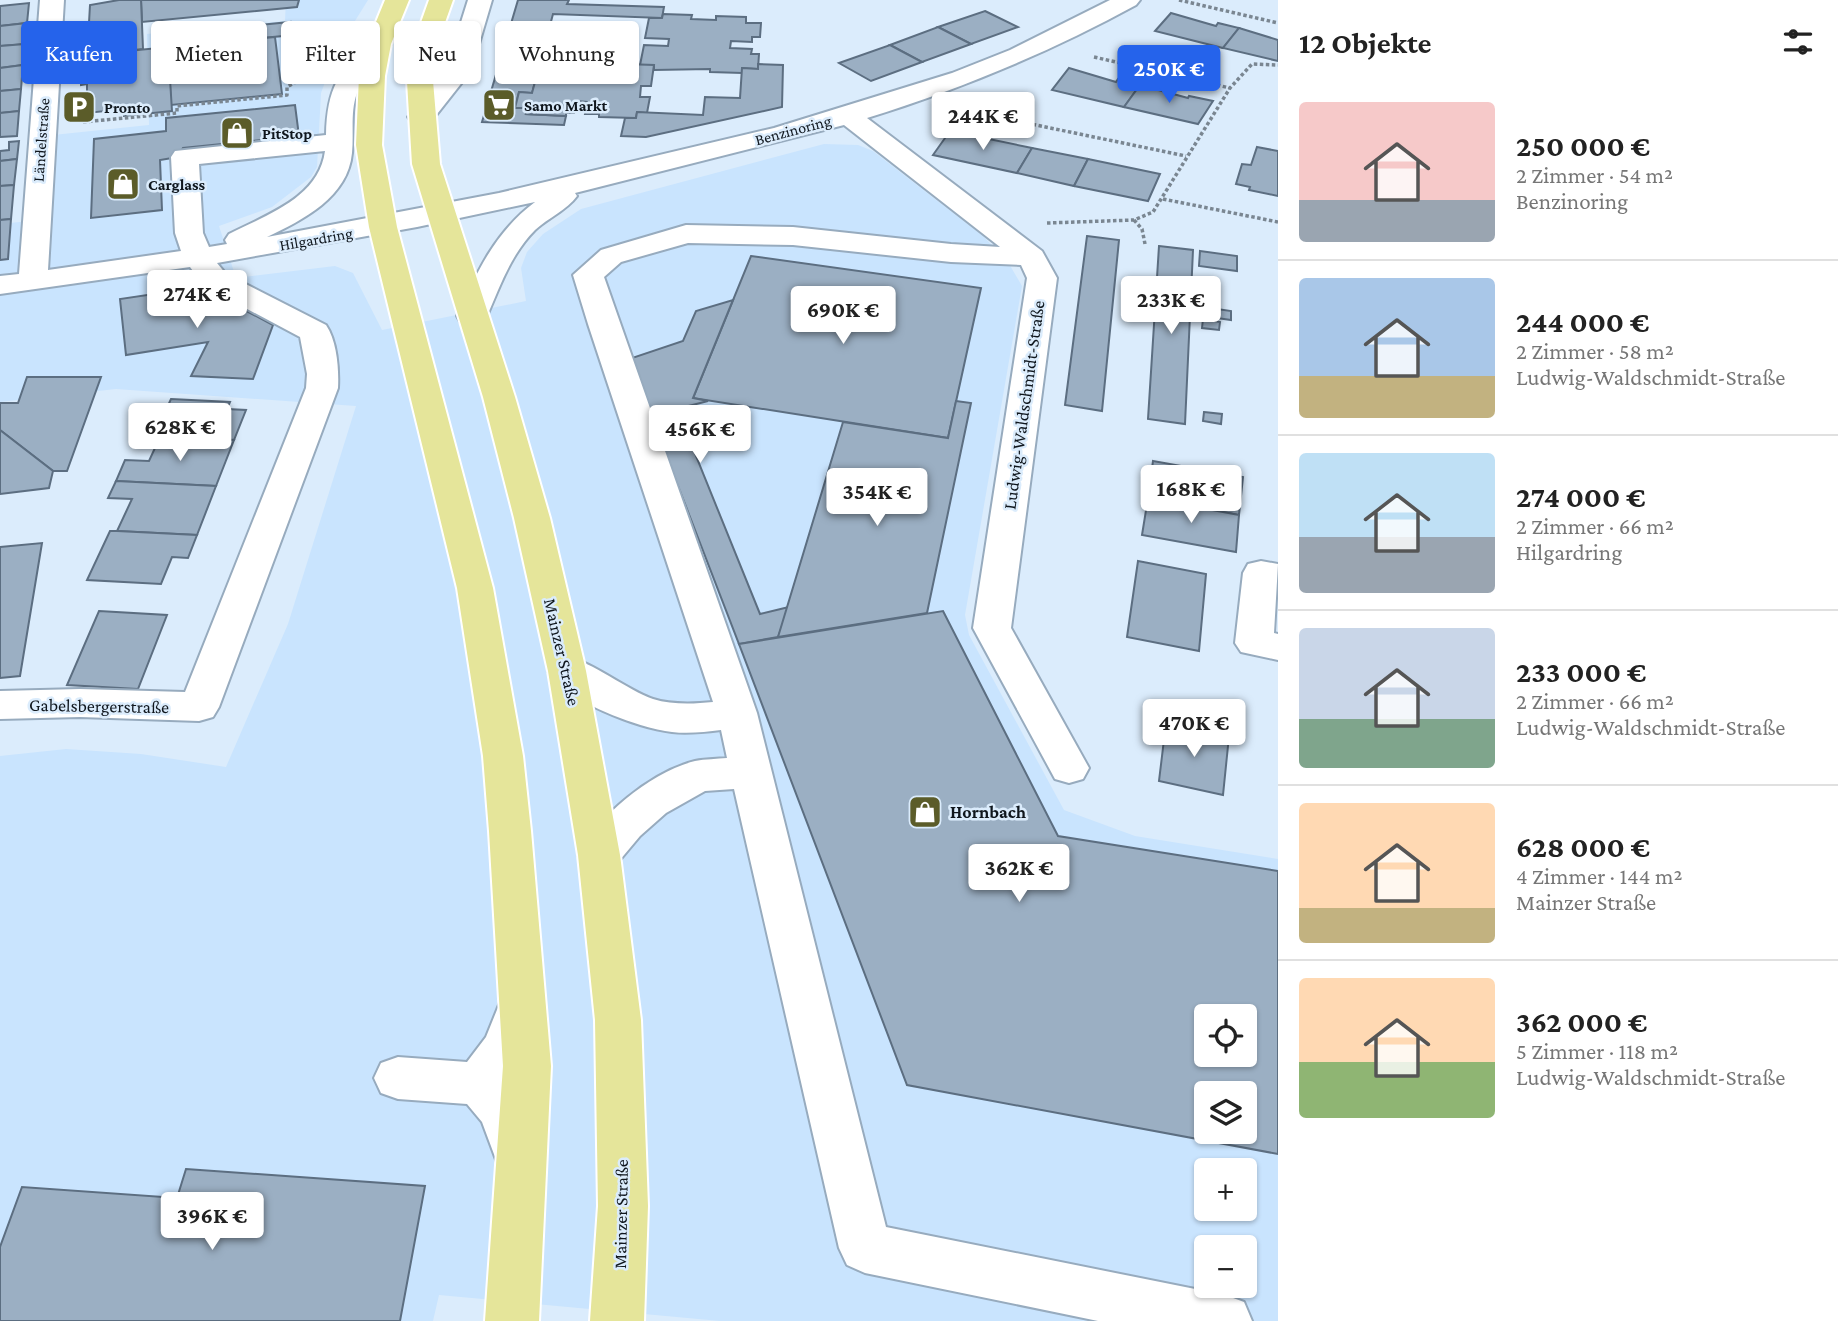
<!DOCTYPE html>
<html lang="de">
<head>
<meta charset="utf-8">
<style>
  :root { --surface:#fff; --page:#f6f6f6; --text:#222; --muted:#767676; --line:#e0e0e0; --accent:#2563eb }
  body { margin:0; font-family:"Crimson Pro",serif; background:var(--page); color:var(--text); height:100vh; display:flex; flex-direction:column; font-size:26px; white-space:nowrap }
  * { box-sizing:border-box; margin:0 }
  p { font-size:23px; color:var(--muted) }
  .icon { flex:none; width:38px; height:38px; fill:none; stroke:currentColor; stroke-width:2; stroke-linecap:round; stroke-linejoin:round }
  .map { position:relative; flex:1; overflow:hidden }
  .sheet { display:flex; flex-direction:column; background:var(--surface); width:560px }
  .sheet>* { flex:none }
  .top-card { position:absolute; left:21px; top:21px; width:665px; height:63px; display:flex; gap:14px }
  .buttons { position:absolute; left:1194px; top:1004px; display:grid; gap:14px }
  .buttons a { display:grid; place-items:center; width:63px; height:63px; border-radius:7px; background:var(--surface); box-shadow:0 2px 5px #0004; font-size:35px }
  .price { position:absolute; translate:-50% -60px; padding:0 16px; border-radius:7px; background:#fff; color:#222; font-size:23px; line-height:46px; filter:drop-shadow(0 2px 4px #0008) }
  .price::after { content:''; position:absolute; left:50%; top:42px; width:21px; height:16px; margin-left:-10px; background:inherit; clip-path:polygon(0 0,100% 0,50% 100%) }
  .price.on { background:var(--accent); color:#fff }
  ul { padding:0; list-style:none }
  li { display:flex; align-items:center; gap:21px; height:175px; padding:0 21px }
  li+li { border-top:2px solid var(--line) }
  li span { display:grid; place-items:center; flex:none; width:196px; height:140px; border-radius:7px; color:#555 }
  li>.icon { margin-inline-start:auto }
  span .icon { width:84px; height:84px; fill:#fffc; stroke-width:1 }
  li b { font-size:30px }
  h2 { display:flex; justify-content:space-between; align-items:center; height:84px; padding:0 21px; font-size:30px }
  .chip { padding:0 24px; border-radius:7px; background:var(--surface); box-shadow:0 2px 5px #0004; font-size:24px; line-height:63px }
  .chip.on { background:var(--accent); color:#fff }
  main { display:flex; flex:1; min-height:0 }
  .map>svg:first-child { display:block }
</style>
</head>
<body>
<main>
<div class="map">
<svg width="1278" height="1321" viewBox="0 0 1278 1321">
  <rect width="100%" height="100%" fill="#dbecfc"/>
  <path fill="#c9e4fe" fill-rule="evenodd" d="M286 0H368L337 50 321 93 317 167 311 177 272 207 219 226 236 278 335 266 353 273 382 330 526 301 521 268 527 252 543 234 581 209 824 144 858 145 873 151 983 236 1008 262 1022 286 965 615 969 635 1064 810 1135 836 1278 859V1321H720L439 1295 433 1321H0V756L66 749 141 754 226 767 288 624 356 406 116 389 0 402V224L49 219 53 135 149 125 147 34 285 21ZM1206 1017H1244V1055H1206ZM1206 1094H1244V1132H1206ZM1206 1171H1244V1209H1206ZM1206 1248H1244V1286H1206Z"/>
  <g fill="#9bafc3" stroke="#5c6e81" stroke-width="2" fill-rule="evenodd">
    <path d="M141 0H299L297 7 142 22Z"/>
    <path d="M141 0 143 49 88 55V49H83V41H88V30L84 31V23H89L90 5 119 0Z"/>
    <path d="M518 0H569L567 4 664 7 662 18 553 14 539 67 527 66 522 82H535L532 93 519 92 515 108H528L526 114 566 116 564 125 482 122Z"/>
    <path d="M29 3 27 23 0 26V6Z"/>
    <path d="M985 11 1018 27 971 44 938 27Z"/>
    <path d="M1171 13 1216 26 1218 23 1239 28 1223 48 1155 31Z"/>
    <path d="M663 14 692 15 691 19 716 20V16L746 17V23H761L760 37H752V42L731 41 730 48 752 49 751 54H759L758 69 742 68V73L710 72V69L654 70V65H640L644 45 668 46 669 39 645 38 649 18H662Z"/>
    <path d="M290 22 283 36 189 45V32Z"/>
    <path d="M27 23 25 44 0 46V26Z"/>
    <path d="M938 27 971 44 922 62 890 45Z"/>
    <path d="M1239 28 1278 40V61L1223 48Z"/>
    <path d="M275 37 282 94 171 105 168 47Z"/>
    <path d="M25 44 23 65 0 68V46Z"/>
    <path d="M890 45 922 62 871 81 839 63Z"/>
    <path d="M168 47 172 111 124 116V109L87 113V84L81 85 82 68 88 67V55Z"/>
    <path d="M540 61 585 63 583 72H593L596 63 654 65 651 86H641L640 97H650L647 113 637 112 636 118 599 117V114H585L587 102 577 101 574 113H566V116L526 114 528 108H515L519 92 532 93 535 82H522L527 66 539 67Z"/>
    <path d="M758 64 783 65 782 107 646 137 621 136 625 118H636L637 112 703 115 705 97 740 98 742 68 758 69Z"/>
    <path d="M23 65 21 89 0 91V68Z"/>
    <path d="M1069 68 1116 82 1118 79 1140 85 1124 107 1052 90Z"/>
    <path d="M1140 85 1188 98 1189 96 1213 101 1198 124 1124 107Z"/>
    <path d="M21 89 19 111 0 113V91Z"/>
    <path d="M295 105 299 136 183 148 180 153 172 158 160 160 162 210 91 218 94 139 166 131V118Z"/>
    <path d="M19 111 17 136 0 137V113Z"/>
    <path d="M950 131 1032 148 1017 173 933 155Z"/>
    <path d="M19 141 17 159 0 161V151L9 150V142Z"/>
    <path d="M1257 147 1278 151V196L1249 190 1250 187 1236 184 1242 164 1251 165Z"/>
    <path d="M1032 148 1088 159 1074 186 1017 173Z"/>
    <path d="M17 159 14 185 0 186V161Z"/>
    <path d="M1088 159 1160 174 1148 201 1074 186Z"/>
    <path d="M14 185 11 219 0 220V186Z"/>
    <path d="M11 219 8 259 0 260V220Z"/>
    <path d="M1087 236 1119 240 1102 411 1065 405Z"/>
    <path d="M1159 246 1193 250 1185 424 1148 419Z"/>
    <path d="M1200 251 1237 256V271L1199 266Z"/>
    <path d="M751 256 981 288 948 438 693 398Z"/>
    <path d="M201 287 273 325 253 379 191 376 208 342 126 355 120 299Z"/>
    <path d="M733 300 693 398 708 401 677 409 760 614 789 607 778 637 739 644 629 359 683 341 696 311Z"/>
    <path d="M1204 307 1231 311V320L1203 316Z"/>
    <path d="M1203 319 1220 322 1219 330 1202 328Z"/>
    <path d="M27 377H101L67 471H53L0 430V403H18Z"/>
    <path d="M171 399 230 402 227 409 246 410 234 440 160 437 163 430 143 429 151 411 165 412Z"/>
    <path d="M956 401 971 403 927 613 778 637 843 422 948 438Z"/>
    <path d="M1204 412 1222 414 1221 424 1203 421Z"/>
    <path d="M0 430 53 471 49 488 0 494Z"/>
    <path d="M160 437 234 440 216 486 116 481 125 460 149 461Z"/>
    <path d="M1153 461 1243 477 1239 515 1148 498Z"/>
    <path d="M116 481 216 486 197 535 117 531 132 499 108 498Z"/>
    <path d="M1148 498 1239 515 1236 552 1142 535Z"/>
    <path d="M110 531H117L197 535 188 558 172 557 161 584 87 580Z"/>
    <path d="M42 543 20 676 0 678V547Z"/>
    <path d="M1138 561 1206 574 1199 651 1127 637Z"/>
    <path d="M99 611 167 615 138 689 67 685Z"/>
    <path d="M943 611 1058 836 1278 871V1154L907 1085 739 644ZM1206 1017H1244V1055H1206ZM1206 1094H1244V1132H1206Z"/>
    <path d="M1166 723 1229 736 1223 795 1159 781Z"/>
    <path d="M186 1169 425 1186 400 1321H0V1247L22 1187 177 1198Z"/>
  </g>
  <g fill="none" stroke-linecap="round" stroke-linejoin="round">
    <defs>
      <g id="minor">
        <path d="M40 0H64L48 270 181 251 175 233 171 157 175 151 326 135C327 87 339 73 370 39L379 37 388 39 391 44C380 61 363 73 357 93 350 112 354 133 352 153 348 197 303 220 267 237L499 193 774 128 952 73 1010 50 1110 0H1140L1136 5C1050 52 961 89 867 118L1042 251 1057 278 1011 628 1089 768 1083 779 1069 783 1055 779 973 628 1027 278 1021 265 951 262 793 245 688 243 621 262 604 277 757 713 886 1227 1225 1295 1244 1302 1252 1321H1098L865 1273 847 1265 839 1248 734 789 705 791 666 813 640 836 614 867 599 872 584 867 578 855C598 816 651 772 695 761 705 759 717 759 727 758L721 730C705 732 688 734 672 732 638 728 565 701 548 671L553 661C558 660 564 657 569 658 589 660 629 691 653 699 672 705 694 704 713 702L588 324 573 275 601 250 686 225 793 227 951 244 1000 247 844 125 575 193 577 196C567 210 548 218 535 230 511 254 500 286 487 316L483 323 472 325 461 323 457 316C477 272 495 232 535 202L417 227 217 263 226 274 326 325C337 341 339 369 338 388L219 707 213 717 199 721 80 717 0 719V691L80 689 185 692 306 388 307 374 300 337 204 286 190 267 0 294V276L19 274ZM325 151C319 198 266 215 229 234L225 240 227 244 209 247 203 233 199 164Z"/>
        <path d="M468 0H492L471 71 430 123 421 125 412 123 408 117 446 70Z"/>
        <path d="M1261 561 1278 564 1274 633 1278 634V660L1241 652 1235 643 1243 573 1248 564Z"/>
        <path d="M521 984 537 990 544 1004 530 1047 508 1082 519 1095 544 1157 537 1173 519 1180 501 1173 482 1122 467 1104 398 1099 381 1093 374 1078 381 1063 398 1057 467 1062 486 1037 505 990Z"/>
      </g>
      <g id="major">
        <path d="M385 0H409L391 44 385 76 382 145 397 227 493 588 523 756 531 831 551 1066 539 1321H485L503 1066 489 831 483 756 457 588 369 227 356 145 359 76 367 44Z"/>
        <path d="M429 0H453L437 45 433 81 440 164 515 397 550 518 586 671 620 855 641 1020 648 1206 644 1321H590L598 1206 595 1020 578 855 548 671 514 518 483 397 412 164 407 81 413 45Z"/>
      </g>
    </defs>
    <use href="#minor" stroke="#97abbe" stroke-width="4"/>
    <use href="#major" stroke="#fff" stroke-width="4"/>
    <g stroke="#7a8691" stroke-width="3.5" stroke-dasharray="3.5 2.5" stroke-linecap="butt">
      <path d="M1179 0 1278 23"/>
      <path d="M1094 57 1230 88"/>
      <path d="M968 111 1186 156"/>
      <path d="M83 122 177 113V106L287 95V87L306 76"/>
      <path d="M1163 199 1278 222"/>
      <path d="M1134 220 1142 229 1145 244"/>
      <path d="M1047 223 1134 220 1153 212 1230 88 1252 64 1278 65"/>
    </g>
    <use href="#minor" fill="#fff" fill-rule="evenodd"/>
    <use href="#major" fill="#e5e59a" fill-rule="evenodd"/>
  </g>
  <defs>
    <symbol id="supermarket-square" viewBox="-11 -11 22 22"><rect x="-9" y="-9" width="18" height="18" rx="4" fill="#5b5c29" stroke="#dbecfc"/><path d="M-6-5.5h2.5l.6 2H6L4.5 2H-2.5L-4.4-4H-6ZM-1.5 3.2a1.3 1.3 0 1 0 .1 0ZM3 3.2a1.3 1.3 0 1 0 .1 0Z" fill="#fff"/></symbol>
    <symbol id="parking-square" viewBox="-11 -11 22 22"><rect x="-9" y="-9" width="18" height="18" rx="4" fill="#5b5c29" stroke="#dbecfc"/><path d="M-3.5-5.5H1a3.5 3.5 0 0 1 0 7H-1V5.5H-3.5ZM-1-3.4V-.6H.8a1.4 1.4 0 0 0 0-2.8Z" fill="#fff"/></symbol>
    <symbol id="shop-square" viewBox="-11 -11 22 22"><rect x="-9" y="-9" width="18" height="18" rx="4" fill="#5b5c29" stroke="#dbecfc"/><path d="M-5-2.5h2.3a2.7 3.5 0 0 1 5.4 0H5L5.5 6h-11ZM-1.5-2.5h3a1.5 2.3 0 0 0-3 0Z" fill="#fff"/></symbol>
  </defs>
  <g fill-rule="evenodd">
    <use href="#supermarket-square" x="480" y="86" width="38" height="38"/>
    <use href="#parking-square" x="60" y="88" width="38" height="38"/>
    <use href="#shop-square" x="218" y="114" width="38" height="38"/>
    <use href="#shop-square" x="104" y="165" width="38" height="38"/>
    <use href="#shop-square" x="906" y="793" width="38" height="38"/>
  </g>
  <g text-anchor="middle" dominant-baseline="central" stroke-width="5" stroke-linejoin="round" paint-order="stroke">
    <g font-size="16" font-weight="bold" fill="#0f161d" stroke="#dbecfc" text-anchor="start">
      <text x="524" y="105">Samo Markt</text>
      <text x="104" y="107">Pronto</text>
      <text x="262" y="133">PitStop</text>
      <text x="148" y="184">Carglass</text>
    </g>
    <g font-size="16" fill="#0f161d" stroke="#dbecfc">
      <text transform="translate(793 130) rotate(-15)">Benzinoring</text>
      <text transform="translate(41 140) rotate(-86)">Ländelstraße</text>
      <text transform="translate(316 239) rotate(-10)">Hilgardring</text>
    </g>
    <g font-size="18" fill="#0f161d" stroke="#dbecfc">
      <text transform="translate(1024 405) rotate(-82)">Ludwig-Waldschmidt-Straße</text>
      <text transform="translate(562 652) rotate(77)">Mainzer Straße</text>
      <text transform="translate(99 706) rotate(1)">Gabelsbergerstraße</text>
      <text transform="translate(621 1214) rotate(-89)">Mainzer Straße</text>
    </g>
    <g font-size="18" font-weight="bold" fill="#0f161d" stroke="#dbecfc" text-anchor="start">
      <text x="950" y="812">Hornbach</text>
    </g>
  </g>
</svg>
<div class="buttons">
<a><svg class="icon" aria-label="locate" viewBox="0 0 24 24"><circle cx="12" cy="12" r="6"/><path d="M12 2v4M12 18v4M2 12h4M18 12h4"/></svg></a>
<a><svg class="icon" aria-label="layers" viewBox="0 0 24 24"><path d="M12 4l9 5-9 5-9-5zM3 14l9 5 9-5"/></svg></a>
<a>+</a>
<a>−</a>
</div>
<b class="price on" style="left:1169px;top:105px">250K €</b>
<b class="price" style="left:983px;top:152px">244K €</b>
<b class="price" style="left:197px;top:330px">274K €</b>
<b class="price" style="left:1171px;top:336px">233K €</b>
<b class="price" style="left:843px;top:346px">690K €</b>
<b class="price" style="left:180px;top:463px">628K €</b>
<b class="price" style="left:700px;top:465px">456K €</b>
<b class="price" style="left:1191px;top:525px">168K €</b>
<b class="price" style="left:877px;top:528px">354K €</b>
<b class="price" style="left:1194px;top:759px">470K €</b>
<b class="price" style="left:1019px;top:904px">362K €</b>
<b class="price" style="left:212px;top:1252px">396K €</b>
<div class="top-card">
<a class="chip on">Kaufen</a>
<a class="chip">Mieten</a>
<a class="chip">Filter</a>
<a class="chip">Neu</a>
<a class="chip">Wohnung</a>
</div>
</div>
<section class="sheet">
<h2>12 Objekte<svg class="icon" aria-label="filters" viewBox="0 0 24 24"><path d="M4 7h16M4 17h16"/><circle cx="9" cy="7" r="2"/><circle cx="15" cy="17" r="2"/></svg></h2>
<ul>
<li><span style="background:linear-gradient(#f6c9c9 70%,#9aa5b1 0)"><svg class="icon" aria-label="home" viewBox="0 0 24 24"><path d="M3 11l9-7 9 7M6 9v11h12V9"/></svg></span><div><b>250 000 €</b><p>2 Zimmer · 54 m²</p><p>Benzinoring</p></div></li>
<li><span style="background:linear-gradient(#a9c7e8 70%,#c2b280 0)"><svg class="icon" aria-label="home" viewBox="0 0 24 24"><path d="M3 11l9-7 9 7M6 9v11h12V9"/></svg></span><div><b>244 000 €</b><p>2 Zimmer · 58 m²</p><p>Ludwig-Waldschmidt-Straße</p></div></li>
<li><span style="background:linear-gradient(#bfe0f5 60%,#9aa5b1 0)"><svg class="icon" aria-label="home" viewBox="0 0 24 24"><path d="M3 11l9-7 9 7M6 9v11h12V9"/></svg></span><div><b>274 000 €</b><p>2 Zimmer · 66 m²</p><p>Hilgardring</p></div></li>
<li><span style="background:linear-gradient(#c9d6e8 65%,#7fa58c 0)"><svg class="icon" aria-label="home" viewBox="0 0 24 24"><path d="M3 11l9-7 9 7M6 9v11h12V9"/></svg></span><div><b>233 000 €</b><p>2 Zimmer · 66 m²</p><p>Ludwig-Waldschmidt-Straße</p></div></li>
<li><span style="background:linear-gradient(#ffd9b3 75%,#c2b280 0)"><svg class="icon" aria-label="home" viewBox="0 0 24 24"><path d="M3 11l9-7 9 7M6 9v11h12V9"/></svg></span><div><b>628 000 €</b><p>4 Zimmer · 144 m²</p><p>Mainzer Straße</p></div></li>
<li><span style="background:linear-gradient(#ffd9b3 60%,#8fb573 0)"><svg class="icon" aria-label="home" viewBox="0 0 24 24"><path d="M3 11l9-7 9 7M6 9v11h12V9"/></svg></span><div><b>362 000 €</b><p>5 Zimmer · 118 m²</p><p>Ludwig-Waldschmidt-Straße</p></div></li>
</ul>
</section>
</main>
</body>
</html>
